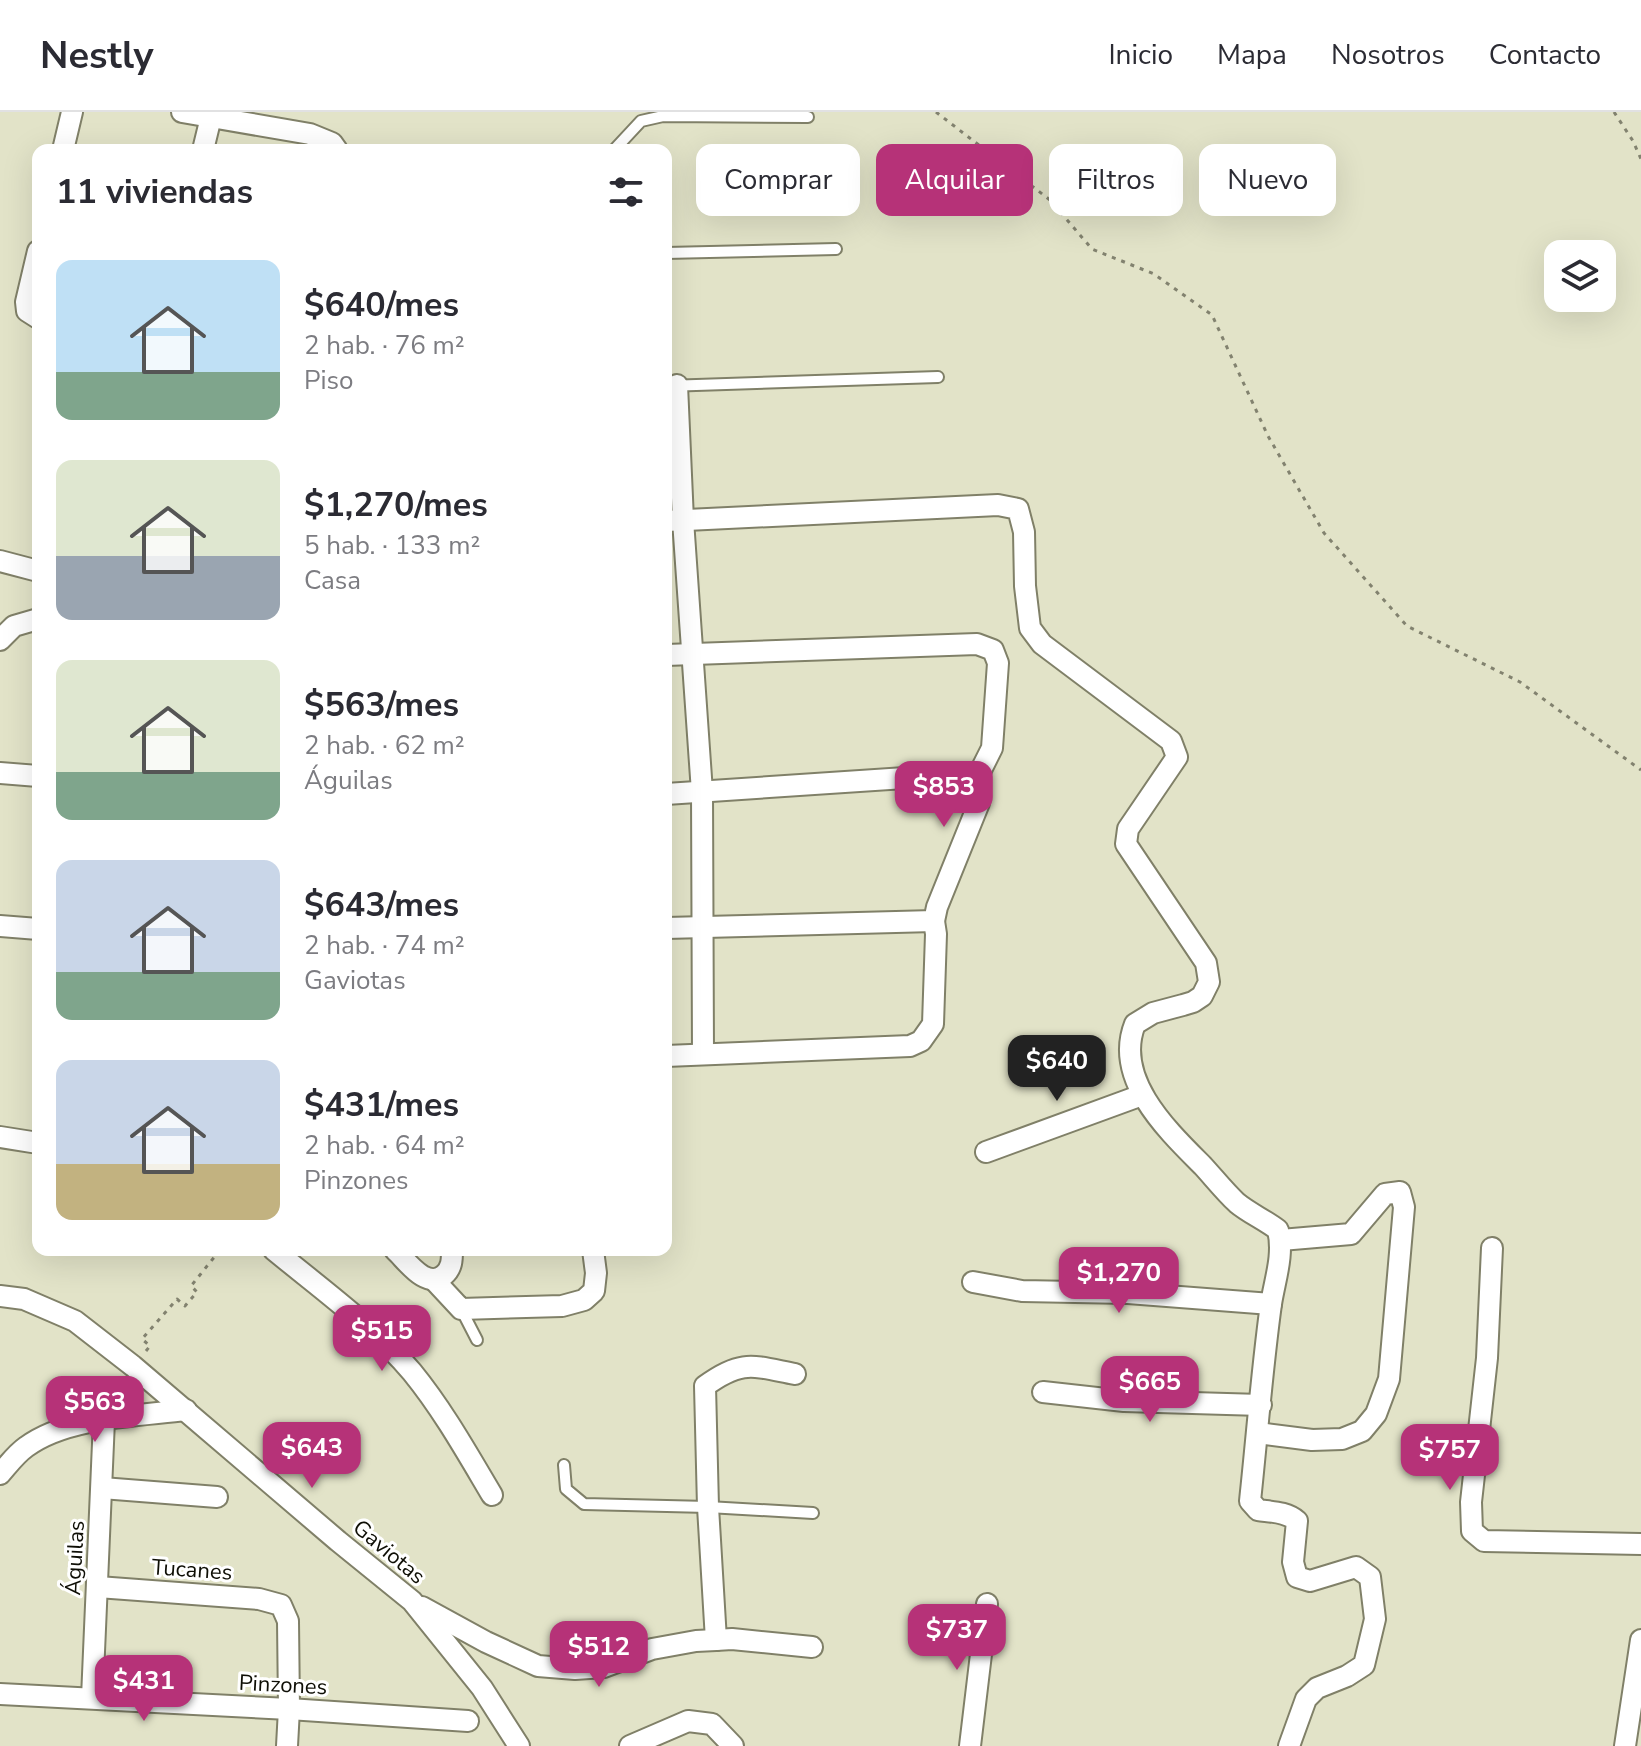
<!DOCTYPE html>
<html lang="es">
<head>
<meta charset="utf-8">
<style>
  :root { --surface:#fff; --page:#f2f2f3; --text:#2b2b33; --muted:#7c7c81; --line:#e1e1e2; --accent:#b63278 }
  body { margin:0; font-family:"Nunito Sans",sans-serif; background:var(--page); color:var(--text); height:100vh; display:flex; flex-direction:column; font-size:30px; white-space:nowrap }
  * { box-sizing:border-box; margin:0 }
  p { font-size:26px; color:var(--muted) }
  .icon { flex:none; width:44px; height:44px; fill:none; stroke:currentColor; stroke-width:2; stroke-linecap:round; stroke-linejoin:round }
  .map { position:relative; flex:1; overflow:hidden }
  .drawer { position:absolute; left:32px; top:32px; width:640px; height:1112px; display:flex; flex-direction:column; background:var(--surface); border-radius:16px; box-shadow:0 8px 32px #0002 }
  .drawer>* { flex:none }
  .top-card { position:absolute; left:696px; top:32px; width:760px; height:72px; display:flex; gap:16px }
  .buttons { position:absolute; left:1544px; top:128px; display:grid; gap:16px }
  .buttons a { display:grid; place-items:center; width:72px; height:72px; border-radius:16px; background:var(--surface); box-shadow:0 8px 32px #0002; font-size:40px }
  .price { position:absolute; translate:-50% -68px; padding:0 18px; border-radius:16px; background:var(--accent); color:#fff; font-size:26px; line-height:52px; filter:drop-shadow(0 2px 4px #0008) }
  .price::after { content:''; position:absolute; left:50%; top:48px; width:24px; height:18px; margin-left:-12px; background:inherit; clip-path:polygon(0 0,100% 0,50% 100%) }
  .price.on { background:#222; color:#fff }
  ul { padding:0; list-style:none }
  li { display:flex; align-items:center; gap:24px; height:200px; padding:0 24px }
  li span { display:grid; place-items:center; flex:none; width:224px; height:160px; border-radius:16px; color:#555 }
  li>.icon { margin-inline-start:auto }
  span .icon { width:96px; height:96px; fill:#fffc; stroke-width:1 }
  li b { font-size:34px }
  h2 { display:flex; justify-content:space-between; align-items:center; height:96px; padding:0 24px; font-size:34px }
  .pill { padding:0 28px; border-radius:16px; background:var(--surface); box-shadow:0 8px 32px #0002; font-size:28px; line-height:72px }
  .pill.on { background:var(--accent); color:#fff }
  header { display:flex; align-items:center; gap:48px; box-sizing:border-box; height:112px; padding:0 40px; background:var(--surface); border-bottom:2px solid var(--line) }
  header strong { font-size:38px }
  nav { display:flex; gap:44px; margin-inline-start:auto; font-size:28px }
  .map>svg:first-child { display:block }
</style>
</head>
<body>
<header>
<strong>Nestly</strong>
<nav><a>Inicio</a><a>Mapa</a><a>Nosotros</a><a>Contacto</a></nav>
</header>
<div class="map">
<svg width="1641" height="1634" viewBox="0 0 1641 1634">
  <rect width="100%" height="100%" fill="#e2e3c8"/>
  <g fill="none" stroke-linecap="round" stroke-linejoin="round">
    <defs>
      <g id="lane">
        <path d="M614 38 641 9 663 4 808 5"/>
        <path d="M666 141 836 137"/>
        <path d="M666 274 938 265"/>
        <path d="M461 1197 477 1228"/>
        <path d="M564 1353 566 1377 584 1392 708 1395 813 1401"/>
      </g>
      <g id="street">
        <path d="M182 0 310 22 332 31 337 38"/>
        <path d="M63 38 72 0"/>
        <path d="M203 38 211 5"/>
        <path d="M38 139 26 190 27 199 38 206"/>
        <path d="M677 273 683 408 702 680 703 942"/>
        <path d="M666 409 998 393 1018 397 1024 420 1025 474 1030 516 1042 532 1171 629 1177 645 1128 717 1126 732 1206 851 1209 870 1202 884 1193 890 1183 893 1153 901 1135 912C1113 967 1168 1019 1203 1054 1214 1066 1225 1080 1237 1091 1249 1101 1265 1108 1278 1118 1284 1143 1275 1167 1271 1192 1262 1257 1257 1324 1250 1389L1258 1398C1272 1400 1287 1400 1297 1409L1293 1450 1297 1465 1310 1469 1356 1455 1370 1465 1375 1507 1364 1553 1347 1564 1317 1576 1306 1587 1289 1634"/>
        <path d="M0 449 38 459"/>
        <path d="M0 528 14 514 38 507"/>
        <path d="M666 543 977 532 993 538 998 551 992 636 976 668"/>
        <path d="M0 661 38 664"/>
        <path d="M666 682 965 662C979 669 982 676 979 691L937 795 934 809 666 816"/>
        <path d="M0 814 38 817"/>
        <path d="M666 944 910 934 921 929 933 912 936 822 934 809"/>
        <path d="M0 1025 38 1031"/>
        <path d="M986 1040 1142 983"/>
        <path d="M1492 1136 1487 1246 1471 1390 1472 1419 1484 1429 1641 1432"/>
        <path d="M274 1138C320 1176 374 1215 412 1260 443 1298 467 1341 492 1383"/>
        <path d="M395 1138C407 1149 426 1178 444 1163 452 1156 452 1148 452 1138"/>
        <path d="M434 1168 461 1197 562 1194 584 1188 594 1179 596 1161 593 1138"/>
        <path d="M973 1170 1022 1179 1128 1181 1271 1192"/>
        <path d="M0 1184 24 1187 75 1209 133 1254 338 1429 412 1489 482 1576 519 1634"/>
        <path d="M1043 1280 1124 1289 1261 1293"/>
        <path d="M1258 1321 1312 1328 1342 1327 1362 1319 1376 1302 1389 1267 1404 1095 1400 1080 1385 1082 1351 1122 1281 1128"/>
        <path d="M0 1362C8 1353 16 1342 26 1335 66 1305 137 1304 186 1298"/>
        <path d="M102 1376 217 1385"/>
        <path d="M98 1475 259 1487 281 1493 288 1509 289 1597 287 1634"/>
        <path d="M422 1495 486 1530 538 1554 575 1557 604 1555 652 1537 696 1529 716 1528 732 1527 812 1535"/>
        <path d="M716 1528 708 1395 705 1274C742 1247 753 1254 795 1262"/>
        <path d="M0 1582 289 1597 468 1609"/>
        <path d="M92 1586 104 1308"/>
        <path d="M630 1634 688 1609 712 1612 733 1634"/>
        <path d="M970 1634 987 1492"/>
        <path d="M1625 1634 1641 1528"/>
      </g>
    </defs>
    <use href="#lane" stroke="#808068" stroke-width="14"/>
    <use href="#street" stroke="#808068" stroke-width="24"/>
    <g stroke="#82826f" stroke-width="3" stroke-dasharray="4 6" stroke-linecap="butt">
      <path d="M936 0 1050 88 1092 137 1154 162 1212 203 1268 324 1324 421 1407 514 1520 570 1641 658"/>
      <path d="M1614 0 1633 29 1641 47"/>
      <path d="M146 1239 150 1234 142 1227 177 1187 185 1194 197 1180 191 1174 220 1138"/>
    </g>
    <use href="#lane" stroke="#fff" stroke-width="10"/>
    <use href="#street" stroke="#fff" stroke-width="20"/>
  </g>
  <g text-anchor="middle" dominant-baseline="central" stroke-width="6" stroke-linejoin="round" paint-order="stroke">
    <g font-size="22" fill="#0e0e05" stroke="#fff">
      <text transform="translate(389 1440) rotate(40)">Gaviotas</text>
      <text transform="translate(75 1446) rotate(-87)">Águilas</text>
      <text transform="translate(192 1458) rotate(4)">Tucanes</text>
      <text transform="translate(283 1573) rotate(3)">Pinzones</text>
    </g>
  </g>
</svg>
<div class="buttons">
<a><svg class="icon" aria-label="layers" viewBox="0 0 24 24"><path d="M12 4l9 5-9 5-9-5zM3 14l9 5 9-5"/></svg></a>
</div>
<b class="price" style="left:944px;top:717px">$853</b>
<b class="price on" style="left:1057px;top:991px">$640</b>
<b class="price" style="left:1119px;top:1203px">$1,270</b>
<b class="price" style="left:382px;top:1261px">$515</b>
<b class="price" style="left:1150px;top:1312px">$665</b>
<b class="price" style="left:95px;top:1332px">$563</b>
<b class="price" style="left:312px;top:1378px">$643</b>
<b class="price" style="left:1450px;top:1380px">$757</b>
<b class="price" style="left:957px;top:1560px">$737</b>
<b class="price" style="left:599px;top:1577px">$512</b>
<b class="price" style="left:144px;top:1611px">$431</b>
<div class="top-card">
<a class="pill">Comprar</a>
<a class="pill on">Alquilar</a>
<a class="pill">Filtros</a>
<a class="pill">Nuevo</a>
</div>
<section class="drawer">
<h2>11 viviendas<svg class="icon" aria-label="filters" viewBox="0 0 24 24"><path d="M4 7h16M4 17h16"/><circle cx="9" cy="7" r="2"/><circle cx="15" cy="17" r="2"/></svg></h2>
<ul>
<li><span style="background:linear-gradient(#bfe0f5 70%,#7fa58c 0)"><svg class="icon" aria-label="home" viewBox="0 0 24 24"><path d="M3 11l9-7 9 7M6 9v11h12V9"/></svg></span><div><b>$640/mes</b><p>2 hab. · 76 m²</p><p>Piso</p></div></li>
<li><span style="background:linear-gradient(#dfe7d0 60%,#9aa5b1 0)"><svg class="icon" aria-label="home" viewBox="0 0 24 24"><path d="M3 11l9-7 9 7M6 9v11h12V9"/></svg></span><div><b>$1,270/mes</b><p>5 hab. · 133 m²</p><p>Casa</p></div></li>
<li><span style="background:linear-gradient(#dfe7d0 70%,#7fa58c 0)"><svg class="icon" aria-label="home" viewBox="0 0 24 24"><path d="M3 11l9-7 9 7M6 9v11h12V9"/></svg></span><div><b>$563/mes</b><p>2 hab. · 62 m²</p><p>Águilas</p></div></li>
<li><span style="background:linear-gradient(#c9d6e8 70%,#7fa58c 0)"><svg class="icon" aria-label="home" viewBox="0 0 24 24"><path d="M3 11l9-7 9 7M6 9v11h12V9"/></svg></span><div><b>$643/mes</b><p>2 hab. · 74 m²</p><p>Gaviotas</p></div></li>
<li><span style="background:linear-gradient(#c9d6e8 65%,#c2b280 0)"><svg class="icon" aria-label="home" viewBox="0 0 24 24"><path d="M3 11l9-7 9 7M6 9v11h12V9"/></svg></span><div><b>$431/mes</b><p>2 hab. · 64 m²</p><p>Pinzones</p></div></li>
</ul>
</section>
</div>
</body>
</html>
